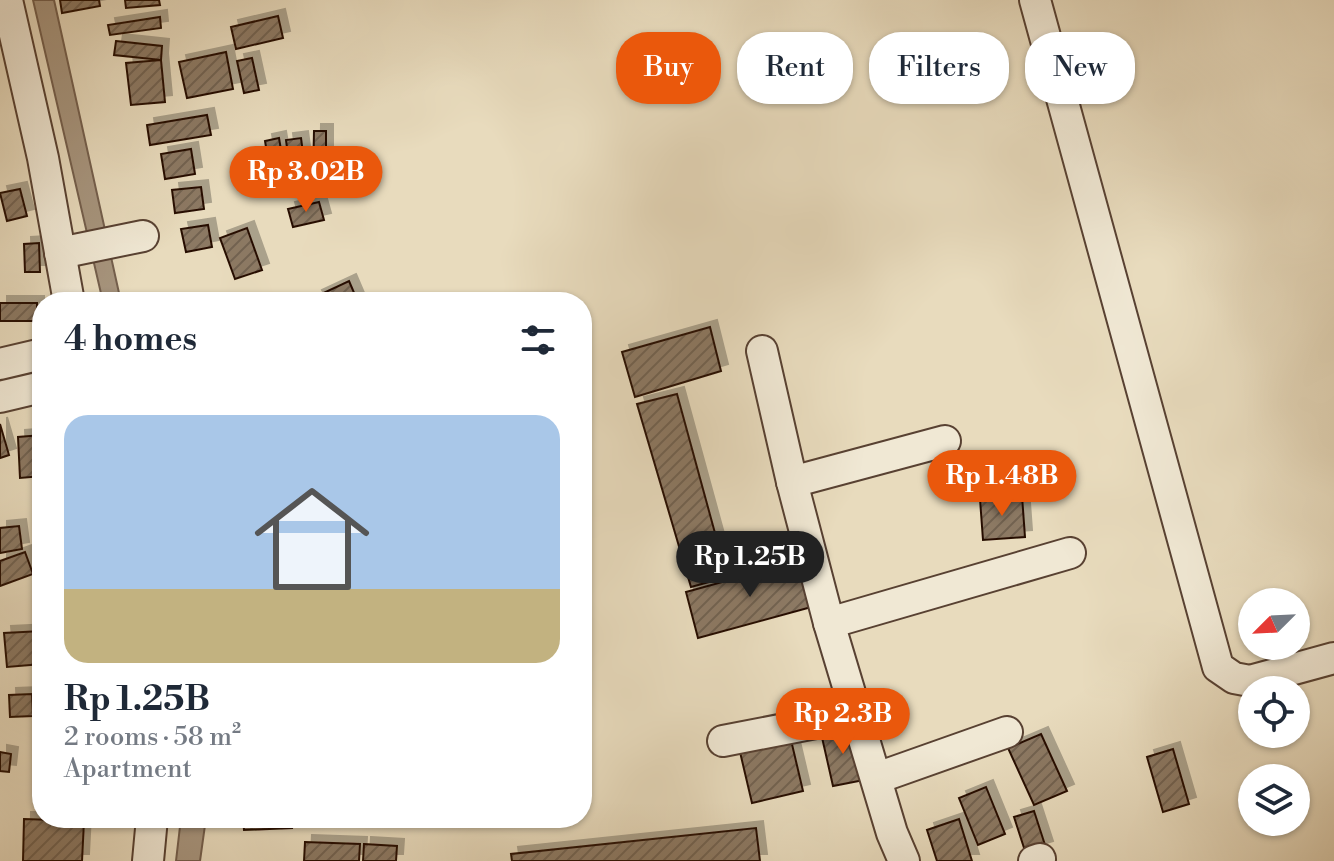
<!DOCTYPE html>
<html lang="en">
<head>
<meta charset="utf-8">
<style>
  :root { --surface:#fff; --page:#f2f2f3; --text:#1f2937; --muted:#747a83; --accent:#ea580c }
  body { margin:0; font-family:"Libre Bodoni",serif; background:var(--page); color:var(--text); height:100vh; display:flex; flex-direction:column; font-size:30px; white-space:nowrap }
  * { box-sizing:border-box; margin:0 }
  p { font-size:26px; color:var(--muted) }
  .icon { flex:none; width:44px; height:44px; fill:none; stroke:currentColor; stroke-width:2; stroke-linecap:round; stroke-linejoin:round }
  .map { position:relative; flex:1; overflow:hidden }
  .side { position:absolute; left:32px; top:292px; width:560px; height:536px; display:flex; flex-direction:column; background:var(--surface); border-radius:32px; box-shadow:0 2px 6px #0004 }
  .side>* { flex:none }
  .guide { position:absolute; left:616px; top:32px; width:598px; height:72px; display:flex; gap:16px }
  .needle { width:52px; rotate:246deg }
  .buttons { position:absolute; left:1238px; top:588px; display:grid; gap:16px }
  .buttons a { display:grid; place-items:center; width:72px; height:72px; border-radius:50%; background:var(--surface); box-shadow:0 2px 6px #0004; font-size:40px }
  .price { position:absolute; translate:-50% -68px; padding:0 18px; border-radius:28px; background:var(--accent); color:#fff; font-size:26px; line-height:52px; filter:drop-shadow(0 2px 4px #0008) }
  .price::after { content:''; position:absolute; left:50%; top:48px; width:24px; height:18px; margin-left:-12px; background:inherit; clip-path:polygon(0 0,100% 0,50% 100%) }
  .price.current { background:#222; color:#fff }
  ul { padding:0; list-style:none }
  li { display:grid; align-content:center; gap:16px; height:424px; padding:0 32px }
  li span { display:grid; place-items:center; height:248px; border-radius:24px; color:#555 }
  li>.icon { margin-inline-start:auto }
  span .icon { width:144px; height:144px; fill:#fffc; stroke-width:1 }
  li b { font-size:34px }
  h2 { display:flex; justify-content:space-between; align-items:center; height:96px; padding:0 32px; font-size:34px }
  .tag { padding:0 28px; border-radius:32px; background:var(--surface); box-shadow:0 2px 6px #0004; font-size:28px; line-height:72px }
  .tag.current { background:var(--accent); color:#fff }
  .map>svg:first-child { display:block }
</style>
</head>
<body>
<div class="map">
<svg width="1334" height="861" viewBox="0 0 1334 861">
  <defs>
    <pattern id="building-hatch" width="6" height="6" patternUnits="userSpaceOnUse" patternTransform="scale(2)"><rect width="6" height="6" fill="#8c7964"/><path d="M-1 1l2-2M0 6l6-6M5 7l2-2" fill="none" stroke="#726250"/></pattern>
    <filter id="shadow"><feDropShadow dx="7" dy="-7" stdDeviation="0" flood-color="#0004"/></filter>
  </defs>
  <rect width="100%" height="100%" fill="#e8dbbd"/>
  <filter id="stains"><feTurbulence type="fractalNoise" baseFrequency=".0025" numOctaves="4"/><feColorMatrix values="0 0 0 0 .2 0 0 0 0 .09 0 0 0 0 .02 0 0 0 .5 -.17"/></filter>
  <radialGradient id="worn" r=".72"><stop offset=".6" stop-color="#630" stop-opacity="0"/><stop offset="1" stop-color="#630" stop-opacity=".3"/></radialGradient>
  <g fill="#a7957e" stroke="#745f4d" stroke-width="2">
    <path d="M33 0H54L121 302H103Z"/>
    <path d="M181 818H206L200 861H176Z"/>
  </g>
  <g fill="url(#building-hatch)" stroke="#280e03" stroke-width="2" filter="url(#shadow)">
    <path d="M60 0H99L100 6 62 13Z"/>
    <path d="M125 0H159L160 5 126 8Z"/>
    <path d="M278 16 283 38 236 49 231 27Z"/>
    <path d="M160 17 161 28 110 35 108 25Z"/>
    <path d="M116 41 162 46 161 60 114 55Z"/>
    <path d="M226 52 233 89 187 98 179 62Z"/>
    <path d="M252 58 259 90 244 93 237 61Z"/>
    <path d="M161 60 165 102 131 105 126 63Z"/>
    <path d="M207 115 211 135 150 145 147 125Z"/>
    <path d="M314 131H326V181H313Z"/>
    <path d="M279 138 283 162 269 165 265 141Z"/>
    <path d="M301 138 307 184 292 186 286 140Z"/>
    <path d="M191 149 195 174 165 179 161 154Z"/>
    <path d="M201 187 204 209 175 213 172 190Z"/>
    <path d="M20 189 27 216 7 221 0 193Z"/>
    <path d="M319 202 324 220 293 227 288 209Z"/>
    <path d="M208 225 212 247 186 252 181 229Z"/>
    <path d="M247 228 262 270 235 279 220 238Z"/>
    <path d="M39 243 40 272H25L24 244Z"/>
    <path d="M349 281 358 302H318L315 297Z"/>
    <rect x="0" y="303" width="37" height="18"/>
    <path d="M710 327 721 371 635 397 622 352Z"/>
    <path d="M677 394 727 577 691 587 637 404Z"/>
    <path d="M0 424 9 455 0 458Z"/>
    <path d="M42 435V476L20 478 18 437Z"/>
    <path d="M1022 496 1025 537 983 540 980 499Z"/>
    <path d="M19 526 22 549 0 553V528Z"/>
    <path d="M25 552 33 574 0 586V561Z"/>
    <path d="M802 560 815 606 698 638 686 592Z"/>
    <path d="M42 631V664L7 667 4 633Z"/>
    <path d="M32 694 33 716 10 717 9 695Z"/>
    <path d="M852 726 864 780 833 786 821 733Z"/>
    <path d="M1041 734 1067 791 1034 805 1008 748Z"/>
    <path d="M791 740 803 791 752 803 740 752Z"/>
    <path d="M1173 749 1189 804 1163 812 1147 757Z"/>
    <path d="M0 752 11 754 9 772 0 771Z"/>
    <path d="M986 787 1005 834 978 845 959 798Z"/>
    <path d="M1034 811 1046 848 1026 854 1014 817Z"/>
    <path d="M243 818H291L292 828 244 830Z"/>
    <path d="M24 819 84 821 82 861H23Z"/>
    <path d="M959 819 972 861H937L927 830Z"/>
    <path d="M756 828 760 861H512L511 854Z"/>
    <path d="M305 842 360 844 359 861H304Z"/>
    <path d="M364 844 397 846 396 861H363Z"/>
  </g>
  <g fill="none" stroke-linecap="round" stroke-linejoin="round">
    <defs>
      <g id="minor">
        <path d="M7 0 43 158 69 302"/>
        <path d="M1035 0 1218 667 1234 678 1250 681 1334 658"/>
        <path d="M60 253 143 236"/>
        <path d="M762 351 792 482 829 623 892 833 904 861"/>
        <path d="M0 364 42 354"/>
        <path d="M0 397 42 387"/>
        <path d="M792 482 945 441"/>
        <path d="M829 623 1070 553"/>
        <path d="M723 741 857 715"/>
        <path d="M877 778 1007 732"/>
        <path d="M148 861 152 818"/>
        <path d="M1034 861 1040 859"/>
      </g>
    </defs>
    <use href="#minor" stroke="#584132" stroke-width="34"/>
    <use href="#minor" stroke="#f0e8d4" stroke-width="30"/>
  </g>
  <rect width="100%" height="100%" filter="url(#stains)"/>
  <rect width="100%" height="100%" fill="url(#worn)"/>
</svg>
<div class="buttons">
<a><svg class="needle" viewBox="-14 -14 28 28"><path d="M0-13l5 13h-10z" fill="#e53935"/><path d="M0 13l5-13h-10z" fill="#747a83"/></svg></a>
<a><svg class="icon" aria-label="locate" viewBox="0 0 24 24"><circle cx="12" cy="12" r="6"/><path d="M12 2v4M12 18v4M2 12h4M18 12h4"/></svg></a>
<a><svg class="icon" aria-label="layers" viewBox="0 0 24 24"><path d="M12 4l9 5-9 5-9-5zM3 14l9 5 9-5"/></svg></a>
</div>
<b class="price" style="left:306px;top:214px">Rp 3.02B</b>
<b class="price" style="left:1002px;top:518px">Rp 1.48B</b>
<b class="price current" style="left:750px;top:599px">Rp 1.25B</b>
<b class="price" style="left:843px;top:756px">Rp 2.3B</b>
<div class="guide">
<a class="tag current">Buy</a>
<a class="tag">Rent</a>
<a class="tag">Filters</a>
<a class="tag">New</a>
</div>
<section class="side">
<h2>4 homes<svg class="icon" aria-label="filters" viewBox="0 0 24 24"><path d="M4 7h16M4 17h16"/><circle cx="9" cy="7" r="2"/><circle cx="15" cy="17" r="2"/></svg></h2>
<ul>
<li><span style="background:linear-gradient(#a9c7e8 70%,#c2b280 0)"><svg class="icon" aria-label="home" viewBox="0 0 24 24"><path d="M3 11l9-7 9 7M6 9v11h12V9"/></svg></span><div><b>Rp 1.25B</b><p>2 rooms · 58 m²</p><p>Apartment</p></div></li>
</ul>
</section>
</div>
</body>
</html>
